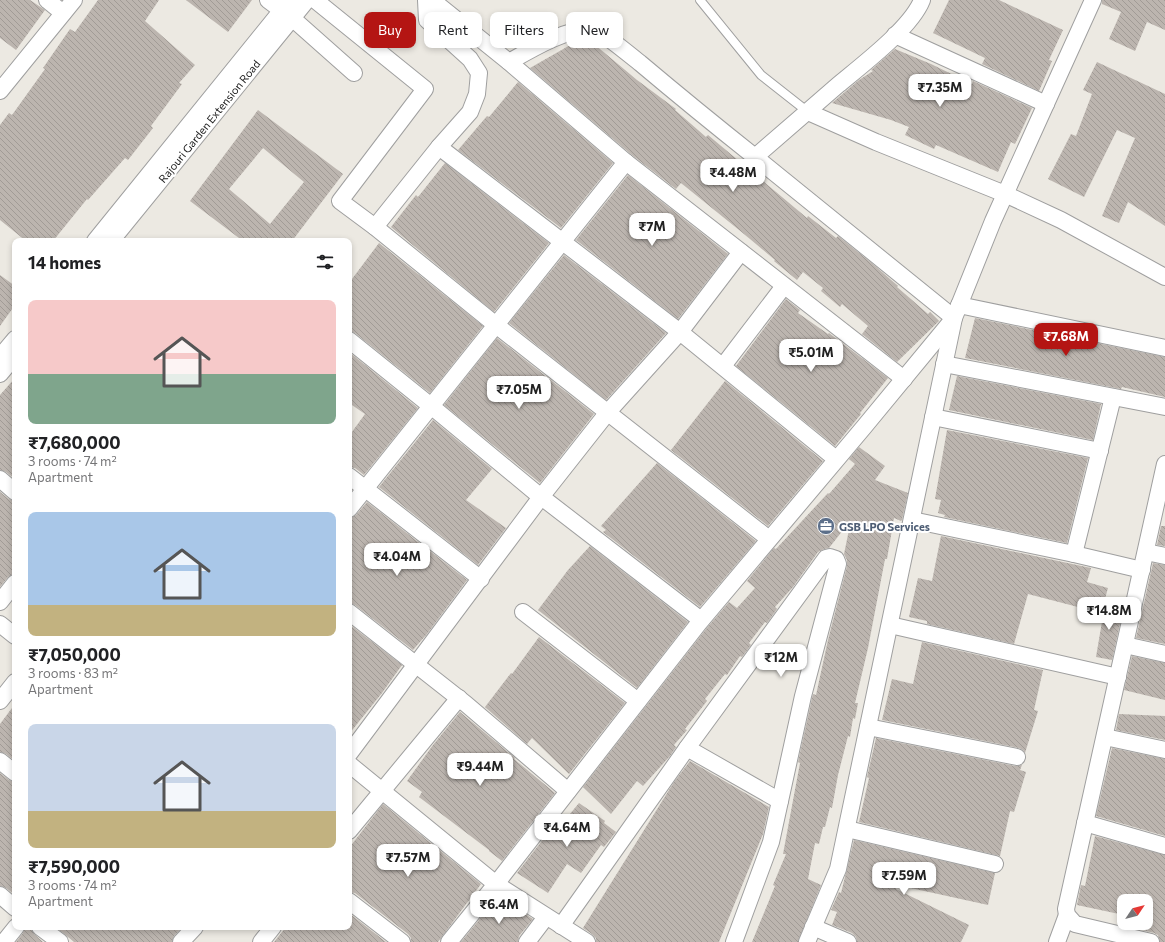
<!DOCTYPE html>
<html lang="en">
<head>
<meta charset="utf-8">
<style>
  :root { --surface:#fff; --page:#f2f2f2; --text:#202124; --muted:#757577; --accent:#b41513 }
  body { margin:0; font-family:Commissioner,sans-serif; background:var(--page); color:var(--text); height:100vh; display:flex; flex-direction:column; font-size:15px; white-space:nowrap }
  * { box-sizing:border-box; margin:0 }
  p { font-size:13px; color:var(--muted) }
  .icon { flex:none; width:22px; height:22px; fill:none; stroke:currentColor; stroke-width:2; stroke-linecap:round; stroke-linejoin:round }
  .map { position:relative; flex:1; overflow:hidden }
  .drawer { position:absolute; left:12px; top:238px; width:340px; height:692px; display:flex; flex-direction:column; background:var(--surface); border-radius:8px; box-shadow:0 2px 6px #0003 }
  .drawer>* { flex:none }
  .hud { position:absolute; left:364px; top:12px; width:380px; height:36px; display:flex; gap:8px }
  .needle { width:26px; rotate:55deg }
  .buttons { position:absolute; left:1117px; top:894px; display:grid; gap:8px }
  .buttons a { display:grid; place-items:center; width:36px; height:36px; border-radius:8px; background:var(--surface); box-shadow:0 2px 6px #0003; font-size:20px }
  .price { position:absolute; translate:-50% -34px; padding:0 9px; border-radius:8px; background:#fff; color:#222; font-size:13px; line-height:26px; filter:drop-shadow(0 1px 2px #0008) }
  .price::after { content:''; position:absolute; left:50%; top:24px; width:12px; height:9px; margin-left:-6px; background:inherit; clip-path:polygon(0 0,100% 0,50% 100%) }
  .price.selected { background:var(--accent); color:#fff }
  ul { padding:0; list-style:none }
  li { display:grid; align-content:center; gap:8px; height:212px; padding:0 16px }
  li span { display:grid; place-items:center; height:124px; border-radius:8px; color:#555 }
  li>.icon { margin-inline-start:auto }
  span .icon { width:72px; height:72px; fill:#fffc; stroke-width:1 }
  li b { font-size:17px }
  h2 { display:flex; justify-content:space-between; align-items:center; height:48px; padding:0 16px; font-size:17px }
  .pill { padding:0 14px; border-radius:8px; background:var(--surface); box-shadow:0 2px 6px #0003; font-size:14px; line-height:36px }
  .pill.selected { background:var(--accent); color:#fff }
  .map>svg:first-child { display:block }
</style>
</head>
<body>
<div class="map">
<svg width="1165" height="942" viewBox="0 0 1165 942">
  <defs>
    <pattern id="building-back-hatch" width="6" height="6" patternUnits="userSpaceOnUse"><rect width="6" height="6" fill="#bcb5af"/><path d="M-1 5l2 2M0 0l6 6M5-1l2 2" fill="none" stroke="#a19b96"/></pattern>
  </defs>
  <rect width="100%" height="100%" fill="#ece9e2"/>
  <g fill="url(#building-back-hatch)" fill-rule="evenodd">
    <path d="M0 0H30L45 10 16 50 0 38Z"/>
    <path d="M98 0H159L145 21 195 65 179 83 182 84 151 126 153 128 128 160 125 158 88 200 87 199 53 241H26L0 220V125L9 113 12 115 45 69 43 68 70 29 75 32Z"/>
    <path d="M186 0H252L228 32Z"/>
    <path d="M949 0H999L1063 30 1049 60 1052 61 1039 91 982 64 985 58 933 33Z"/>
    <path d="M1102 0H1165V30L1147 22 1135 51 1109 39 1121 12 1102 4Z"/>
    <path d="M588 39 637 80 676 109 675 110 706 137 708 135 807 218 808 216 836 238 838 236 874 265 898 286 897 287 928 314 930 312 939 321 897 362 862 334 868 326 842 304 840 307 821 291 823 288 803 272 797 280 774 261 775 260 744 234 681 183 676 189 632 155 530 68 579 40Z"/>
    <path d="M895 49 931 64 972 84 973 81 1032 108 1015 144 1011 142 998 172 936 145 934 149 905 135 909 127 891 120 832 103 859 80 873 71 871 70Z"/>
    <path d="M1097 62 1165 94V226L1128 202 1119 223 1102 216 1135 138 1117 130 1084 197 1048 179 1071 134 1076 136 1092 94 1083 90Z"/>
    <path d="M518 82 613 163 561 228 458 150 487 116 489 117Z"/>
    <path d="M258 110 343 174 292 241H243L190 201ZM263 148 304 182 270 224 229 189Z"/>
    <path d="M445 163 549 243 494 312 391 227 416 195 418 197Z"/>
    <path d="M628 175 728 254 678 319 576 240Z"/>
    <path d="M379 243 483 326 430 393 355 333 349 331V283Z"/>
    <path d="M564 255 666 333 606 400 509 323Z"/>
    <path d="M0 275 15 286V305L0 326Z"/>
    <path d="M786 299 800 310 798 313 828 334 829 333 888 378 860 413 861 414 835 446 736 366Z"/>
    <path d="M975 318 1165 357V397L1122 387 1121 389 965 358Z"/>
    <path d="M497 338 594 414 540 483 444 405Z"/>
    <path d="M349 352 418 408 364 475 355 468 349 467V436L365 414 349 403Z"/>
    <path d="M957 376 1101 404 1093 440 949 410Z"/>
    <path d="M15 378V479L6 472 0 470V395Z"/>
    <path d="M725 381 823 461 768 526 671 450Z"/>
    <path d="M433 420 492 469 466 500 506 528 478 565 379 487Z"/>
    <path d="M947 430 1088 458 1067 543 944 517 945 515 938 513 941 500 935 499Z"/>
    <path d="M859 447 885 466 875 480 908 493 902 520 901 521 894 518 887 559H885L868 648 855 703H858L855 719 853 718 850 737 848 736 838 775 832 808 830 807 825 827H823L819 844 815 843 808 879 821 885 798 942H752L775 886 773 885 786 854H783L800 763 798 762 812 698 813 694 816 695 828 640 847 566V560L844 554 851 520 829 548 824 549 818 552 793 587 775 607 777 609 767 623 765 622 749 643 751 645 742 657 740 656 727 675 725 674 705 699 707 701 685 729 687 730 674 745 676 747 670 756 643 786 637 781 611 814 583 787 706 629 729 602 737 608 755 588 747 581 774 548 776 549 828 493 829 494 855 464 849 459Z"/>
    <path d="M657 463 756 541 700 607 603 532 606 530 601 526Z"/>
    <path d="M0 492 9 499 15 501V574L8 577 0 587Z"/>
    <path d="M367 502 467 580 427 634 413 650 355 605 349 603V518L356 515Z"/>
    <path d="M1161 526H1165V546L1157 545Z"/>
    <path d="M941 536 1091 568 1087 582 1108 588 1101 613 1028 594 1014 644 927 624V621L909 617 918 578 932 581Z"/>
    <path d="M590 546 688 622 637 688 538 610 568 570Z"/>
    <path d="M1153 563 1165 565V644L1136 638Z"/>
    <path d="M1105 604 1124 606 1112 660 1096 657Z"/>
    <path d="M349 624 402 665 382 693 349 734Z"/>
    <path d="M539 637 625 703 569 774 532 738 527 744 485 707 511 673 512 674Z"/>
    <path d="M922 642 1043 670 1034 710 1038 711 1025 753 1023 750 1019 748 882 720 892 679 913 684Z"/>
    <path d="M1132 656 1165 663V700L1124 690Z"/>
    <path d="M15 704V761L6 754 0 752V724Z"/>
    <path d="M460 712 515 758 514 759 555 793 502 861 489 851V850L419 797 422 792 407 781 433 745Z"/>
    <path d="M1119 714 1165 716V740L1116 730Z"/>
    <path d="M876 738 1015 766 1022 765 1020 770 1026 772 1014 812 1010 811 1000 856 859 822 869 778 867 777Z"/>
    <path d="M1112 748 1165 759V836L1096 816Z"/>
    <path d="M690 761 769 807 763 834 719 942H596V938L592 934 583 928 674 782Z"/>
    <path d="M0 773 9 780 15 782V895L6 888 0 886Z"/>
    <path d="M579 803 605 821 604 823 616 832 604 847 601 845 581 873 567 864 548 893 517 873 551 829 555 832Z"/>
    <path d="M383 804 481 884 438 942H411V938L408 934 355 893 349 892V848Z"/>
    <path d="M1095 836 1165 855V942H1160L1158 935 1154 933 1122 925 1124 920 1119 919V914L1077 905 1081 885 1085 886ZM1124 901H1146V923H1124Z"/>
    <path d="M854 840 995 873 988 905 897 885 896 889 969 925 961 942H857L856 937 852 933 832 925 837 912 831 910 839 892 841 893Z"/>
    <path d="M500 898 533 919 519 936 518 942H461L483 915Z"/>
    <path d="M349 913 386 942H274L286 927H349Z"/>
    <path d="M25 927H31L34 934 43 942H16L23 933Z"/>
    <path d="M56 927H182L174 936 172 942H74Z"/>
  </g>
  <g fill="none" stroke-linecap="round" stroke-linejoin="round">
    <defs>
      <path id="lane" d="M700 0 761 75 808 112"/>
      <g id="street">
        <path d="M47 0 63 13"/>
        <path d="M268 0 292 18 354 73"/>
        <path d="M315 0 425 89 340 201 375 227 496 325 769 539"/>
        <path d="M432 0 509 62 626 162 904 379"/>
        <path d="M895 35 1046 104"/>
        <path d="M509 62C530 50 570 26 593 30 602 31 632 57 640 63 678 95 716 126 755 157 783 133 810 109 838 85 862 65 911 28 922 0"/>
        <path d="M0 91 74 0"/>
        <path d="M808 112 876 142 1005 194 1061 220 1165 277"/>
        <path d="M439 147 680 332 836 459"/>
        <path d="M755 157 954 318 838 869 807 942"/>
        <path d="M375 227 439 147 470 112 477 94 479 73 470 59 427 20 426 0"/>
        <path d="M95 241 290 0"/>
        <path d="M111 241 307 0"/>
        <path d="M959 305 1165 348"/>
        <path d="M349 340 431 406 535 492 701 620"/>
        <path d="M0 357 15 339"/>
        <path d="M944 364 1165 407"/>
        <path d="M723 366 784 286"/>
        <path d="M0 374 15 356"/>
        <path d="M933 417 1100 451"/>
        <path d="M349 476 481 579"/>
        <path d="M0 479 15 492"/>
        <path d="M349 509 626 162"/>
        <path d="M912 520 1074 554 1142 570"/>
        <path d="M1146 552 1165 556"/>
        <path d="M1074 554 1113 397"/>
        <path d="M0 602 15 583"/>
        <path d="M349 612 466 704 568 791"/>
        <path d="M523 612 638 701"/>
        <path d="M0 624 15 636"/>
        <path d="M890 625 1118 677"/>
        <path d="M1125 645 1165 654"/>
        <path d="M0 701 15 682"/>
        <path d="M868 727 1017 757"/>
        <path d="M1105 737 1165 750"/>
        <path d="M687 748 826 558 830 557 836 559 838 564 803 696 780 801"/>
        <path d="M349 754 541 497 608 412 680 332 741 252"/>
        <path d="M0 761 15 773"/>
        <path d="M349 764 496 884 587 942"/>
        <path d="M1085 823 1165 846"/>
        <path d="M847 829 995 864"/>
        <path d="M349 831 459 698"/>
        <path d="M0 895 15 908"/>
        <path d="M349 901 402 942"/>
        <path d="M561 926 687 748 780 801 771 842 734 942"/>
        <path d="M40 927 60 942"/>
        <path d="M813 927 848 942"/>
        <path d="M4 942 16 927"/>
        <path d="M181 942 195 927"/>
        <path d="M261 942 273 927"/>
        <path d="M449 942 496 884 699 623 864 427 954 318 993 221 1093 0"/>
        <path d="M527 942 546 917"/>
        <path d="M1057 942 1067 915"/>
        <path d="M1151 942 1075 924 1067 915 1066 909 1165 464"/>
      </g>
    </defs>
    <use href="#lane" stroke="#9f9f9f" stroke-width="10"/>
    <use href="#street" stroke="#9f9f9f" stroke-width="18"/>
    <use href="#lane" stroke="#fff" stroke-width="8"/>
    <use href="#street" stroke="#fff" stroke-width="16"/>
  </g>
  <defs>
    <symbol id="office-disc" viewBox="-11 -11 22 22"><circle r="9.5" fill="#5c6f8a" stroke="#fff"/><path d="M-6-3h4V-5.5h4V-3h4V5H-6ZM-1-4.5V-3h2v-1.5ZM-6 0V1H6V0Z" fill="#fff"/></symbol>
  </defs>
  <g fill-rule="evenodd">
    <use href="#office-disc" x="816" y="516" width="20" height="20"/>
  </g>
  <g text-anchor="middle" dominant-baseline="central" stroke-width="4" stroke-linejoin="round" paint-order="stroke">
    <g font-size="11" fill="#1b1b1b" stroke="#fff">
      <text transform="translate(209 121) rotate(-51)">Rajouri Garden Extension Road</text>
    </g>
    <g font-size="11" font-weight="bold" fill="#4e5e75" stroke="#fff" text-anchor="start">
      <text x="839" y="526">GSB LPO Services</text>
    </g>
  </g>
</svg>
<div class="buttons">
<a><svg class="needle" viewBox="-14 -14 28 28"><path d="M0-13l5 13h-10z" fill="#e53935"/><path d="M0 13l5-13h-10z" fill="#757577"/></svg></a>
</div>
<b class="price" style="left:940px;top:108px">₹7.35M</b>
<b class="price" style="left:733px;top:193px">₹4.48M</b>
<b class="price" style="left:652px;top:247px">₹7M</b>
<b class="price selected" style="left:1066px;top:357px">₹7.68M</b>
<b class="price" style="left:811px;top:373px">₹5.01M</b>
<b class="price" style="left:519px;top:410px">₹7.05M</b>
<b class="price" style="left:397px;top:577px">₹4.04M</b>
<b class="price" style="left:1109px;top:631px">₹14.8M</b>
<b class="price" style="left:781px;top:678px">₹12M</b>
<b class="price" style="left:480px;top:787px">₹9.44M</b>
<b class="price" style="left:567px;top:848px">₹4.64M</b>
<b class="price" style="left:408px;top:878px">₹7.57M</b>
<b class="price" style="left:904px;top:896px">₹7.59M</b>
<b class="price" style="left:499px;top:925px">₹6.4M</b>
<div class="hud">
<a class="pill selected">Buy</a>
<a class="pill">Rent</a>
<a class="pill">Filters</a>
<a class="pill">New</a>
</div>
<section class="drawer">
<h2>14 homes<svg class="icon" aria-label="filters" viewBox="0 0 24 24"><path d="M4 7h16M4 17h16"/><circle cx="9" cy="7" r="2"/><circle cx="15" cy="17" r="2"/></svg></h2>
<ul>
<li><span style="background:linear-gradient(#f6c9c9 60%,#7fa58c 0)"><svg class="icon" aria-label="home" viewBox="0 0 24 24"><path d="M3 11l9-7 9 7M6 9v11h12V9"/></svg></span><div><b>₹7,680,000</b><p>3 rooms · 74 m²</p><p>Apartment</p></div></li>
<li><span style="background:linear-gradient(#a9c7e8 75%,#c2b280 0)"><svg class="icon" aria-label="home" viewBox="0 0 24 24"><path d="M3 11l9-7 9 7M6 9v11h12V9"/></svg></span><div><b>₹7,050,000</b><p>3 rooms · 83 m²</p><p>Apartment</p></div></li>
<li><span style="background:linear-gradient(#c9d6e8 70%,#c2b280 0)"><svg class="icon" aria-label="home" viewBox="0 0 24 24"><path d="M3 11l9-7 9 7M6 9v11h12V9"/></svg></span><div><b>₹7,590,000</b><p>3 rooms · 74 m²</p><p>Apartment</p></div></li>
</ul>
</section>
</div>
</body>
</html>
